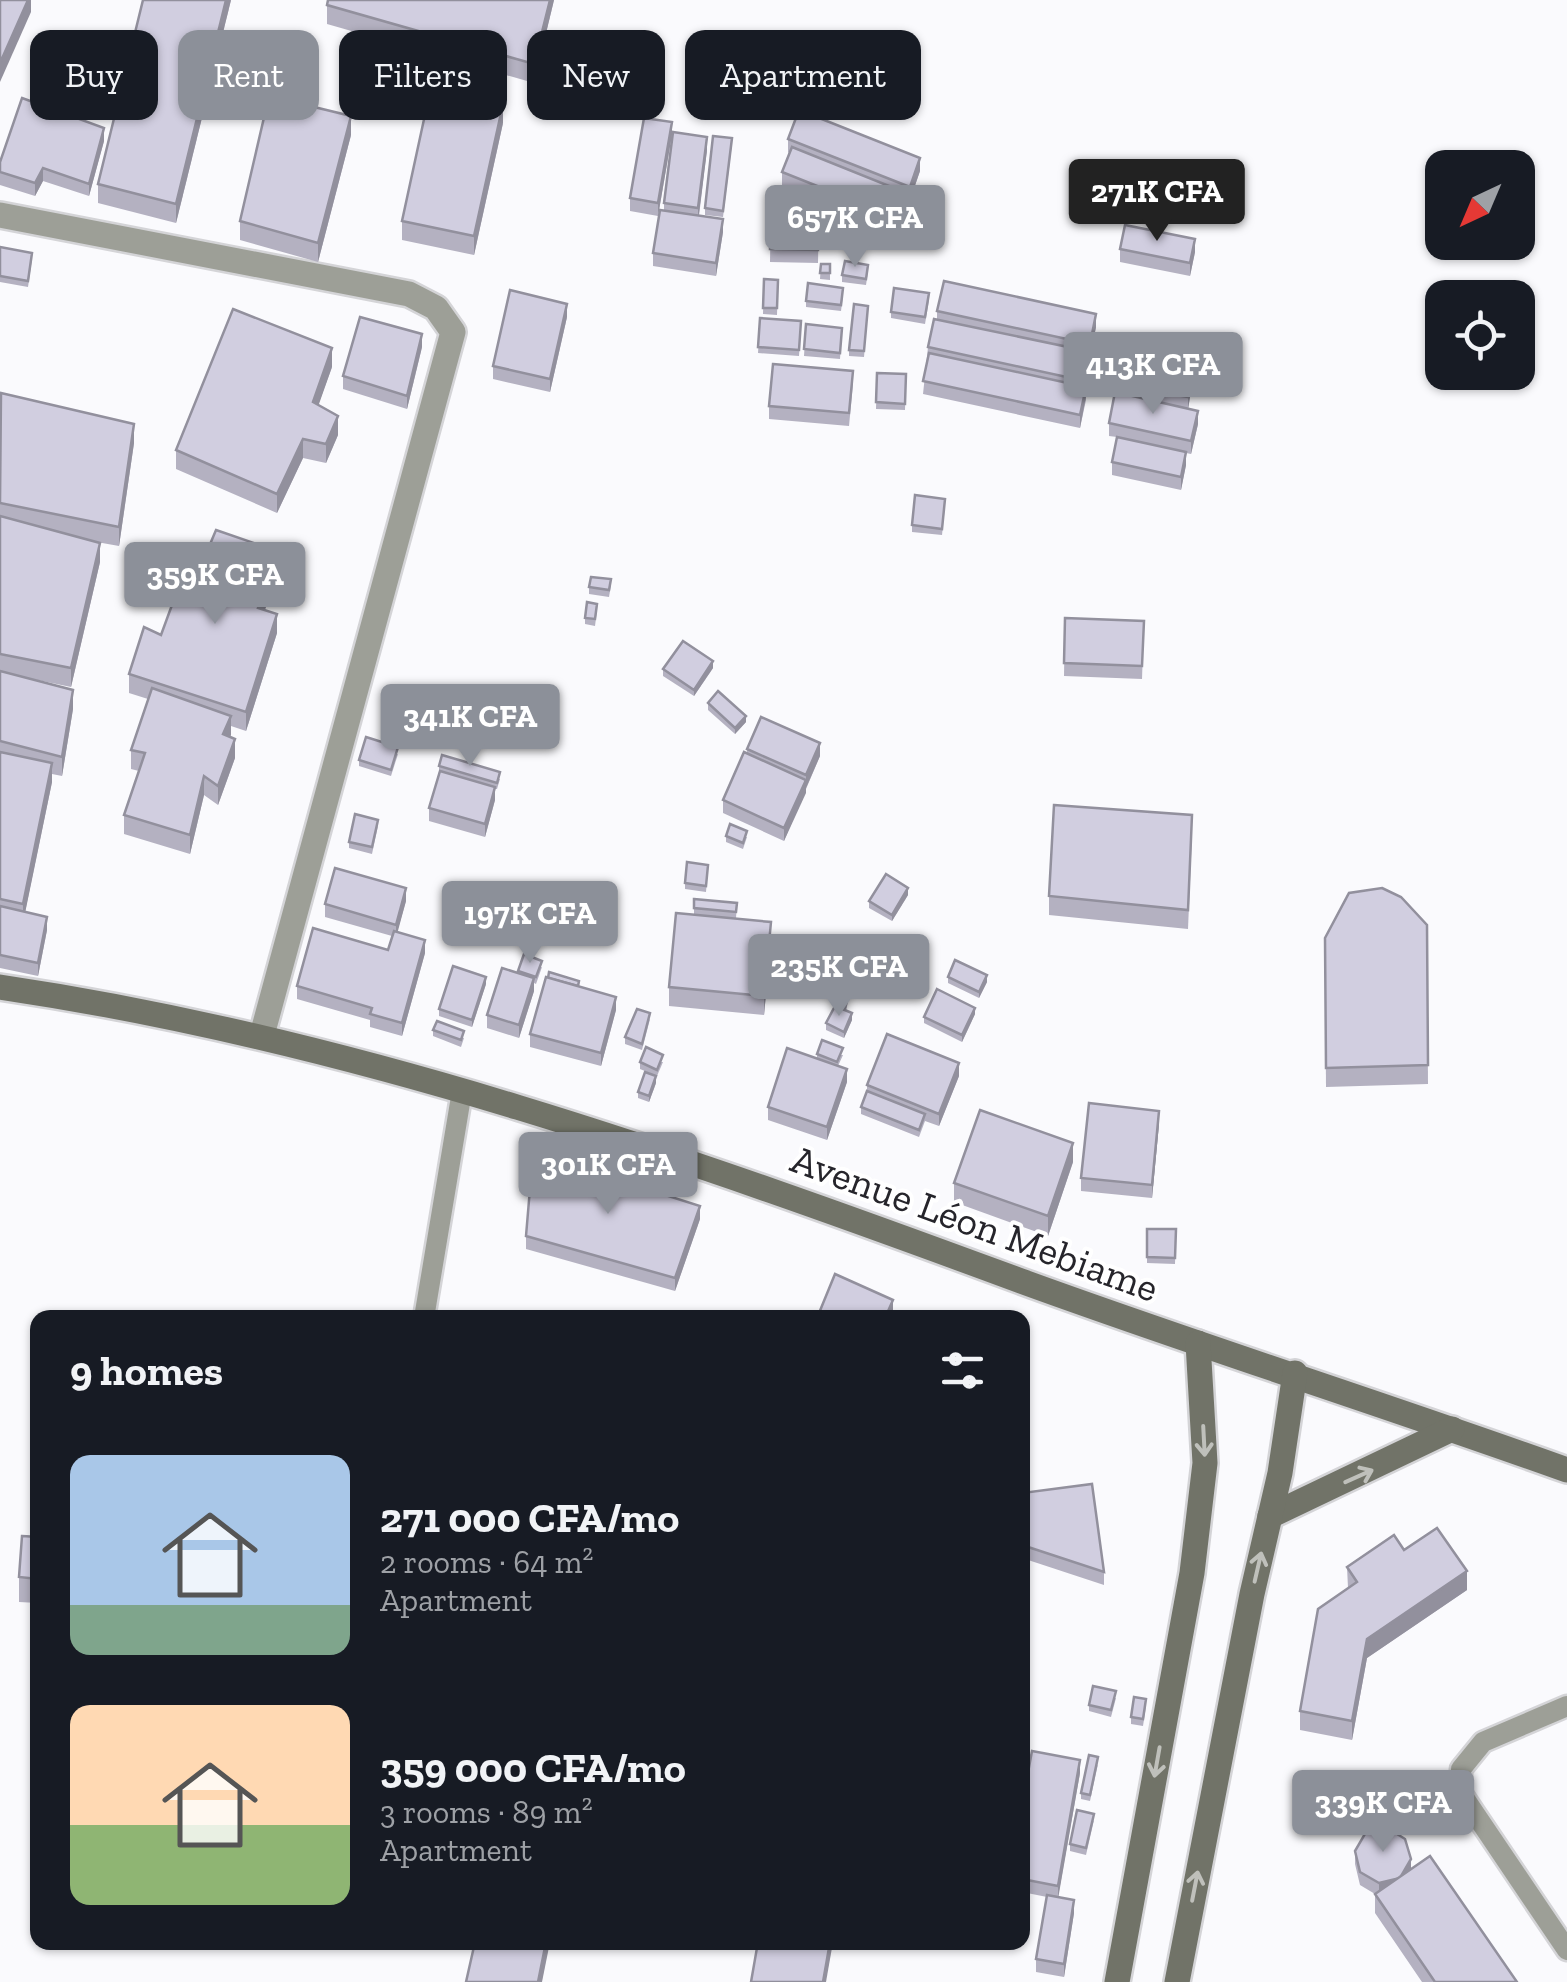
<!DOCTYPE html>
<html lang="en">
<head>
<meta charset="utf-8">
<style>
  :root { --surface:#171b24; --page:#20242c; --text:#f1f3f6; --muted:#9ea1a6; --accent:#8c9099 }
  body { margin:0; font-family:"Zilla Slab",serif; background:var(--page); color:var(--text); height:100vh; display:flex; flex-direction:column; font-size:38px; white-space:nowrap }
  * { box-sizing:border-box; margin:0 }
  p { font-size:32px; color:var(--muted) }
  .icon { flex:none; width:55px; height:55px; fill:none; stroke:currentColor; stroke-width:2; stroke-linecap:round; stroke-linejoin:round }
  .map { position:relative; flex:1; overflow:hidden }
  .drawer { position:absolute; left:30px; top:1310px; width:1000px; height:640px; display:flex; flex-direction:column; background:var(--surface); border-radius:20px; box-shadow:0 2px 8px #0004 }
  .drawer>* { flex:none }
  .top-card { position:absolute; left:30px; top:30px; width:1000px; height:90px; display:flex; gap:20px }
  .needle { width:65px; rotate:224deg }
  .buttons { position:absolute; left:1425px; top:150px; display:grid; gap:20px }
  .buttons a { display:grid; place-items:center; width:110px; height:110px; border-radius:20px; background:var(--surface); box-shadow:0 2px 8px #0004; font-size:50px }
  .price { position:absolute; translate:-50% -85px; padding:0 22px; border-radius:10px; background:var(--accent); color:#fff; font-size:32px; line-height:65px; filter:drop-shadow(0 2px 5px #0008) }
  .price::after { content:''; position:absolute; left:50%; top:60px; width:30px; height:22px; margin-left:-15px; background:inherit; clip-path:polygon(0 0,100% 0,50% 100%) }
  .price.active { background:#222; color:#fff }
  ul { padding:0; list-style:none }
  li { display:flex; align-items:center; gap:30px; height:250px; padding:0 40px }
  li span { display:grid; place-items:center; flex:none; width:280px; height:200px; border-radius:20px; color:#555 }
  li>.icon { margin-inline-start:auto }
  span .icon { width:120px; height:120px; fill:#fffc; stroke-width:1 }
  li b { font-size:42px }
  h2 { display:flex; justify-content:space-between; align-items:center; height:120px; padding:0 40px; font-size:42px }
  .chip { padding:0 35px; border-radius:20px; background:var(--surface); box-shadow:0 2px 8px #0004; font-size:35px; line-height:90px }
  .chip.active { background:var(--accent); color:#fff }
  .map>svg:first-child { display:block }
</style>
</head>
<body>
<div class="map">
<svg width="1567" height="1982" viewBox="0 0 1567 1982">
  <rect width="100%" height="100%" fill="#fafafd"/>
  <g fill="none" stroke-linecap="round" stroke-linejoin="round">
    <defs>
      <g id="lane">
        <path d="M424 1318 462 1091"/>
        <path d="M1567 1706 1483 1742 1461 1769V1793L1567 1950"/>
      </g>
      <path id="street" d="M0 215 409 294 436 308 453 332 262 1035"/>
      <g id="secondary">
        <path d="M0 987C353 1039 688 1158 1021 1281 1202 1347 1386 1405 1567 1470"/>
        <path d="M1270 1516 1452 1429"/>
        <path d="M1117 1982 1192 1573 1205 1463 1198 1343"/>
        <path d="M1177 1982 1252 1594 1280 1473 1295 1373"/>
      </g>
    </defs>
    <use href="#lane" stroke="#d4d4d7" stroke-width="25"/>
    <use href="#street" stroke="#d4d4d7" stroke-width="30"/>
    <use href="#secondary" stroke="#d4d4d7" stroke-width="30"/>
    <use href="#lane" stroke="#9d9f97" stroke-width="20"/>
    <use href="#street" stroke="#9d9f97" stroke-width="25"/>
    <use href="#secondary" stroke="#717368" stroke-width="25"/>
  </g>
  <g fill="#b4b1c1">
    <path d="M231 0 176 223 98 203V184Z"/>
    <path d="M554 0 534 83 327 24V5Z"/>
    <path d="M503 123 474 255 402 240V221Z"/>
    <path d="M351 135 318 262 240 240V221Z"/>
    <path d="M672 135 658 216 630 211V198Z"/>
    <path d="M788 139 920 171 910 200 904 197V205L895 230 782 185V172L789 153 788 152Z"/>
    <path d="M104 141 89 196 43 181 35 196 0 185V162Z"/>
    <path d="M732 144 723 217 705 215V208Z"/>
    <path d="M707 150 699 216 723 232 716 276 653 266V253L664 210V203Z"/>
    <path d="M771 202 819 204 818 263 770 262Z"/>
    <path d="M0 247 32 259 28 287 0 282Z"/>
    <path d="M1120 249 1195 252 1190 276 1120 262Z"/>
    <path d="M821 264H830V280L820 279Z"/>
    <path d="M868 271 866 285 842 282V275Z"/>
    <path d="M764 279 778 280 777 315 763 314Z"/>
    <path d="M843 295 841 311 806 307V301Z"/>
    <path d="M929 300 925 324 891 318V312Z"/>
    <path d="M868 306 864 357 849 356V350Z"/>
    <path d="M937 311 1096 327 1091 352 1092 365 1086 391V400L1080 428 923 394 928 347 937 319Z"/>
    <path d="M567 317 550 392 493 379V366Z"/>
    <path d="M760 318 801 321 799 356 758 353Z"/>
    <path d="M806 324 842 328 840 359 804 356Z"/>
    <path d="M422 347 407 409 343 389V376Z"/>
    <path d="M332 367 318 405 338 435 326 463 303 458 277 513 176 469V450Z"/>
    <path d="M877 373 906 374 905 410 876 409Z"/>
    <path d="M1109 383 1192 384 1188 409 1198 424 1191 454 1186 453V465L1181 490 1112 475V462L1117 437 1109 436V423L1114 397 1109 396Z"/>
    <path d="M853 384 849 426 769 419V406Z"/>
    <path d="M0 401 134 443 119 546 91 541 100 562 71 687 23 677 73 709 62 776 52 774V782L25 912 47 930 38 976 0 968Z"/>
    <path d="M945 505 942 535 912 532V525Z"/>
    <path d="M280 571 265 610 277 633 246 731 231 726 230 737 235 758 218 805 204 795 190 854 124 834V815L139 771 131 769V750L148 699 129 693V674L161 635 195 580Z"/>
    <path d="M611 585 609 597 589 594V587Z"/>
    <path d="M597 610 595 626 585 624V618Z"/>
    <path d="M1065 618 1144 621 1142 679 1064 676Z"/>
    <path d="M713 668 694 696 663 676V669Z"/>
    <path d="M708 703 746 722 735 734 708 710Z"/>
    <path d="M747 749 820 756 784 841 723 813V800L747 753Z"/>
    <path d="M398 754 391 776 359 766V760Z"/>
    <path d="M439 766 500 779 497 789H495V800L485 837 429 821V808L439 772Z"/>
    <path d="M378 826 372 854 349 848V842Z"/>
    <path d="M1192 834 1188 929 1049 915V896Z"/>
    <path d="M726 836 747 837 743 849 726 842Z"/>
    <path d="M708 865 706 892 685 889V883Z"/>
    <path d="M908 895 892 921 869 908V901Z"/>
    <path d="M694 899 737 903 736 918 694 915Z"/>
    <path d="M406 901 397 932 425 953 402 1036 370 1027V1020L297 999V986L388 950 392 936 325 917V904Z"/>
    <path d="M1427 925 1428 1084 1326 1087 1325 938Z"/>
    <path d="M771 941 764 1015 669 1006V987Z"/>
    <path d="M855 960 868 963 864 971 855 967Z"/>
    <path d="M542 967 536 984 534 983V991L519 1038 487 1028V1015L518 971Z"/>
    <path d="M948 977 987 982 979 998 948 983Z"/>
    <path d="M486 984 472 1027 439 1016V1009Z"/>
    <path d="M579 987 616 1010 601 1066 530 1047V1034Z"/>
    <path d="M848 1002 846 1011 852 1020 844 1038 826 1030V1023L835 1007Z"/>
    <path d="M975 1014 962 1042 924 1023V1017Z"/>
    <path d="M650 1019 642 1050 625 1044V1037Z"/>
    <path d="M433 1030 464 1038 461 1047 433 1036Z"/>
    <path d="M817 1054 843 1055 838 1066 847 1082 827 1140 768 1120V1107L817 1058Z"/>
    <path d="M640 1062H663L657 1076 640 1069Z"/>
    <path d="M959 1076 939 1126 925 1121 919 1137 861 1114V1107L867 1091V1085Z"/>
    <path d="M656 1083 649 1102 638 1098V1092Z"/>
    <path d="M1159 1124 1152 1198 1081 1191V1178Z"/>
    <path d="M1073 1162 1048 1236 954 1202V1183Z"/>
    <path d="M700 1219 675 1291 526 1249V1236Z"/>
    <path d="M1147 1229H1176L1175 1264 1147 1263Z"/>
    <path d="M1022 1493 1104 1572V1585L1022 1558Z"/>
    <path d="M38 1537V1603L19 1602V1577Z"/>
    <path d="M1404 1550 1467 1590 1367 1658 1352 1740 1300 1730V1711L1348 1588 1347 1567Z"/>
    <path d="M1116 1698 1111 1717 1089 1711V1705Z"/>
    <path d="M1146 1706 1143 1726 1131 1724V1717Z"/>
    <path d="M1098 1764 1090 1801 1081 1799V1793Z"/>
    <path d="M1080 1773 1058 1897 1074 1913 1064 1977 1036 1972V1959L1047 1897 1022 1892V1805Z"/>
    <path d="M1094 1820 1086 1855 1070 1851V1844Z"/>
    <path d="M1355 1851 1411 1869 1517 1982H1422L1375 1913V1894L1360 1885 1355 1864Z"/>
    <path d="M705 1942H732L731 1948Z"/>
  </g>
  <g fill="#92909d">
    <path d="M28 0H31V12L0 82V63Z"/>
    <path d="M226 0H231L176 223V204Z"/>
    <path d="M550 0H554L534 83V64Z"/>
    <path d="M503 104V123L474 255V236Z"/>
    <path d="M351 116V135L318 262V243Z"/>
    <path d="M672 122V135L658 216V203Z"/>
    <path d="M104 128V141L89 196V184Z"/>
    <path d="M707 137V150L698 221V208Z"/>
    <path d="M920 158V171L910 200V187Z"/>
    <path d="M43 168V181L35 196V183Z"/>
    <path d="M904 192V205L895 230V217Z"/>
    <path d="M723 219V232L716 276V263Z"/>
    <path d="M1195 239V252L1190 276V263Z"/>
    <path d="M567 304V317L550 392V379Z"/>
    <path d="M1096 314V327L1090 357V344Z"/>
    <path d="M422 334V347L407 409V396Z"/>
    <path d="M332 348V367L313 421V402Z"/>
    <path d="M1092 352V365L1080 428V415Z"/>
    <path d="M1192 371V384L1188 410V397Z"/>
    <path d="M1198 411V424L1191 454V441Z"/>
    <path d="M338 416V435L326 463V444Z"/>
    <path d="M134 424V443L119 546V527Z"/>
    <path d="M303 439V458L277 513V494Z"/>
    <path d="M1186 452V465L1181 490V477Z"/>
    <path d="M100 543V562L71 687V668Z"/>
    <path d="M280 552V571L258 627V608Z"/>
    <path d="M277 614V633L246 731V712Z"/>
    <path d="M713 661V668L694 696V690Z"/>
    <path d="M73 690V709L62 776V757Z"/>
    <path d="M231 716V735L223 753V734Z"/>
    <path d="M746 716V722L735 734V728Z"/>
    <path d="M235 739V758L218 805V786Z"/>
    <path d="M820 743V756L806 788V775Z"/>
    <path d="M52 763V782L23 923V904Z"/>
    <path d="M204 776V795L190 854V835Z"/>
    <path d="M806 780V793L784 841V828Z"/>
    <path d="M495 787V800L485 837V824Z"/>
    <path d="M406 888V901L396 938V925Z"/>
    <path d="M908 888V895L892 921V915Z"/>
    <path d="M47 917V930L38 976V963Z"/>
    <path d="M771 922V941L764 1015V996Z"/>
    <path d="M425 940V953L402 1036V1023Z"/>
    <path d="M987 975V982L979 998V992Z"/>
    <path d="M486 977V984L472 1027V1020Z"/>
    <path d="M534 978V991L519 1038V1025Z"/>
    <path d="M616 997V1010L601 1066V1053Z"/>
    <path d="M975 1008V1014L962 1042V1035Z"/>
    <path d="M852 1013V1020L844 1038V1032Z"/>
    <path d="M959 1063V1076L939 1126V1114Z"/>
    <path d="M847 1069V1082L827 1140V1127Z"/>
    <path d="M656 1076V1083L649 1102V1096Z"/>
    <path d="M1159 1111V1124L1152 1198V1185Z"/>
    <path d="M1073 1143V1162L1048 1236V1216Z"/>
    <path d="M700 1206V1219L675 1291V1278Z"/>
    <path d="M893 1300V1313L891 1318H885Z"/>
    <path d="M1467 1571V1590L1367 1658 1352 1740V1721L1367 1639Z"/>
    <path d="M1026 1610V1623L1022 1634V1621Z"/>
    <path d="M1080 1760V1773L1058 1899V1886Z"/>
    <path d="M1411 1859V1872L1379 1896V1883Z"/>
    <path d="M1074 1900V1913L1064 1977V1964Z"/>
    <path d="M546 1942H550L542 1982H538Z"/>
    <path d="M830 1942H833L826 1982H823Z"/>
  </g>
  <g fill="#d1cee0" stroke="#92909d" stroke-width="2.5">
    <path d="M0 0H28L0 63Z"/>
    <path d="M143 0H226L176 204 98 184Z"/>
    <path d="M328 0H550L534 64 327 5Z"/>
    <path d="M431 87 503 104 474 236 402 221Z"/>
    <path d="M269 96 351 116 318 243 240 221Z"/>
    <path d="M22 98 104 128 89 184 43 168 35 183 0 172V162Z"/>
    <path d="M799 110 920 158 910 187 788 139Z"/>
    <path d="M644 118 672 122 658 203 630 198Z"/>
    <path d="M673 132 707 137 698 208 664 203Z"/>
    <path d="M713 136 732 138 723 211 705 208Z"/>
    <path d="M792 147 904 192 895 217 782 172Z"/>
    <path d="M771 202 819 204 818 250 770 249Z"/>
    <path d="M660 210 723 219 716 263 653 253Z"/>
    <path d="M1125 225 1195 239 1190 263 1120 249Z"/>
    <path d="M0 247 32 253 28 281 0 276Z"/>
    <path d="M845 261 868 265 866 279 842 275Z"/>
    <path d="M821 264H830V273H820Z"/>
    <path d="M764 279 778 280 777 308H763Z"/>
    <path d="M944 281 1096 314 1090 344 937 311Z"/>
    <path d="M808 283 843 288 841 305 806 301Z"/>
    <path d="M894 288 929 293 925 317 891 312Z"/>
    <path d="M510 290 567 304 550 379 493 366Z"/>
    <path d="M854 304 868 306 864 351 849 350Z"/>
    <path d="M233 309 332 348 313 402 338 416 326 444 303 439 277 494 176 450Z"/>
    <path d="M360 317 422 334 407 396 343 376Z"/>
    <path d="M760 318 801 321 799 350 758 347Z"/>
    <path d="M934 319 1092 352 1085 381 928 347Z"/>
    <path d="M806 324 842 328 840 353 804 349Z"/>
    <path d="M929 353 1086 387 1080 415 923 381Z"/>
    <path d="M1113 357 1192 371 1188 397 1109 383Z"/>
    <path d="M773 364 853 371 849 413 769 406Z"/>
    <path d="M877 373 906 374 905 404 876 402Z"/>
    <path d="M1115 392 1198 411 1191 441 1109 423Z"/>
    <path d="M1 393 134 424 119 527 0 503Z"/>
    <path d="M1117 437 1186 452 1181 477 1112 462Z"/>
    <path d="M915 495 945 499 942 529 912 525Z"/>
    <path d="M0 516 100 543 71 668 0 654Z"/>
    <path d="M216 530 280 552 258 608 277 614 246 712 129 674 144 627 161 635 183 575 195 580Z"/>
    <path d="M591 577 611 579 609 590 589 587Z"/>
    <path d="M587 602 597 604 595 619 585 618Z"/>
    <path d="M1065 618 1144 621 1142 666 1064 663Z"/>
    <path d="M683 641 713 661 694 690 663 669Z"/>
    <path d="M0 671 73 690 62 757 0 741Z"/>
    <path d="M152 688 231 716 223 734 235 739 218 786 204 776 190 835 124 815 145 753 131 750Z"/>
    <path d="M718 691 746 716 735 728 708 703Z"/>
    <path d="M761 717 820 743 806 775 747 749Z"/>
    <path d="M366 737 398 747 391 770 359 760Z"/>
    <path d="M0 752 52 763 23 904 0 899Z"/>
    <path d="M744 752 806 780 784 828 723 800Z"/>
    <path d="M442 755 500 772 497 783 439 766Z"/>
    <path d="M440 771 495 787 485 824 429 808Z"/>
    <path d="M1054 805 1192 815 1188 910 1049 896Z"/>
    <path d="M355 814 378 820 372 847 349 842Z"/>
    <path d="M730 824 747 831 743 843 726 836Z"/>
    <path d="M687 862 708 865 706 886 685 883Z"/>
    <path d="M335 868 406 888 396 925 325 904Z"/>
    <path d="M886 874 908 888 892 915 869 901Z"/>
    <path d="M1382 888 1401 897 1427 925 1428 1065 1326 1068 1325 938 1349 893Z"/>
    <path d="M694 899 737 903 736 912 694 908Z"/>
    <path d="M0 906 47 917 38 963 0 955Z"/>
    <path d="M676 913 771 922 764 996 669 987Z"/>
    <path d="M313 928 388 950 394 931 425 940 402 1023 370 1014 372 1008 297 986Z"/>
    <path d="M859 952 868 957 864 965 855 960Z"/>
    <path d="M524 954 542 961 536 977 518 971Z"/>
    <path d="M955 960 987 975 979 992 948 977Z"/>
    <path d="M453 966 486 977 472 1020 439 1009Z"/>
    <path d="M502 968 534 978 519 1025 487 1015Z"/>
    <path d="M549 972 579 981 578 986 548 978Z"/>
    <path d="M546 977 616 997 601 1053 530 1034Z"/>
    <path d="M937 989 975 1008 962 1035 924 1017Z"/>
    <path d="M837 993 848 996 845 1008 835 1005Z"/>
    <path d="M835 1006 852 1013 844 1032 826 1023Z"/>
    <path d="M637 1009 650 1013 642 1044 625 1037Z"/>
    <path d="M437 1021 464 1031 461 1040 433 1030Z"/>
    <path d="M887 1034 959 1063 939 1114 867 1085Z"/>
    <path d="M822 1040 843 1048 837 1062 817 1054Z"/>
    <path d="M646 1047 663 1055 657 1070 640 1062Z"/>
    <path d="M787 1048 847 1069 827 1127 768 1107Z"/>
    <path d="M645 1072 656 1076 649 1096 638 1092Z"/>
    <path d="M867 1091 925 1114 919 1130 861 1107Z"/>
    <path d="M1089 1103 1159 1111 1152 1185 1081 1178Z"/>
    <path d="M980 1110 1073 1143 1048 1216 954 1183Z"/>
    <path d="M533 1153 700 1206 675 1278 526 1236Z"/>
    <path d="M1147 1229H1176L1175 1258 1147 1257Z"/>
    <path d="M835 1274 893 1300 885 1318H817Z"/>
    <path d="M1092 1484 1104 1572 1022 1545V1493Z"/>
    <path d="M1437 1528 1467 1571 1367 1639 1352 1721 1300 1711 1318 1609 1357 1582 1347 1567 1394 1535 1404 1550Z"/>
    <path d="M22 1536 38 1537V1579L19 1577Z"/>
    <path d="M1093 1686 1116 1691 1111 1710 1089 1705Z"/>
    <path d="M1134 1697 1146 1699 1143 1719 1131 1717Z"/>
    <path d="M1032 1751 1080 1760 1058 1886 1022 1879V1805Z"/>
    <path d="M1089 1755 1098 1757 1090 1795 1081 1793Z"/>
    <path d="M1077 1810 1094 1814 1086 1848 1070 1844Z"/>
    <path d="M1386 1827 1405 1839 1411 1859 1400 1878 1379 1883 1360 1872 1355 1851 1366 1832Z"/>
    <path d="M1430 1856 1517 1982H1435L1375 1894Z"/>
    <path d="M1047 1895 1074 1900 1064 1964 1036 1959Z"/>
    <path d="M475 1942H546L538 1982H466Z"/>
    <path d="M758 1942H830L823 1982H751Z"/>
  </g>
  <defs><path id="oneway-shaft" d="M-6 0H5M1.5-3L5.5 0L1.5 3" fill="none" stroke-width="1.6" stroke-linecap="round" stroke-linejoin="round" transform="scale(2.5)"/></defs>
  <g stroke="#bfc0bb">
    <use href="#oneway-shaft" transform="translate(1204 1441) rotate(87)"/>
    <use href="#oneway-shaft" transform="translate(1359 1476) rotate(-24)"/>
    <use href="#oneway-shaft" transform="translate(1258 1567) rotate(-77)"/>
    <use href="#oneway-shaft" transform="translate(1157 1762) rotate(100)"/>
    <use href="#oneway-shaft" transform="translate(1195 1886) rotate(-79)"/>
  </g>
  <g text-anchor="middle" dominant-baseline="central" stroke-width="8" stroke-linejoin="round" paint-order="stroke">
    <g font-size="40" fill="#26252b" stroke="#fff">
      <text transform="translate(975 1223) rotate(20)">Avenue Léon Mebiame</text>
    </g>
  </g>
</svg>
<div class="buttons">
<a><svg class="needle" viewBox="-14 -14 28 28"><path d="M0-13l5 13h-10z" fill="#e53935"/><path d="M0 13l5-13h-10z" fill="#9ea1a6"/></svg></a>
<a><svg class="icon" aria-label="locate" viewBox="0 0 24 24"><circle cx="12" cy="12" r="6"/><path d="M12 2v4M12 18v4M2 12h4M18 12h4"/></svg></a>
</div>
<b class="price active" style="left:1157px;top:244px">271K CFA</b>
<b class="price" style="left:855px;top:270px">657K CFA</b>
<b class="price" style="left:1153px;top:417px">413K CFA</b>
<b class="price" style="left:215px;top:627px">359K CFA</b>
<b class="price" style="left:470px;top:769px">341K CFA</b>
<b class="price" style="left:530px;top:966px">197K CFA</b>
<b class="price" style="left:839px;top:1019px">235K CFA</b>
<b class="price" style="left:608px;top:1217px">301K CFA</b>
<b class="price" style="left:1383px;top:1855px">339K CFA</b>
<div class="top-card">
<a class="chip">Buy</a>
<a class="chip active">Rent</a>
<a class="chip">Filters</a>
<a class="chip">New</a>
<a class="chip">Apartment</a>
</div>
<section class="drawer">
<h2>9 homes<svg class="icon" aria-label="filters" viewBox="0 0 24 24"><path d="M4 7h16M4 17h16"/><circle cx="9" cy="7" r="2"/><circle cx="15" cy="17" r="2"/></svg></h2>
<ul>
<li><span style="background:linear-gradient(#a9c7e8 75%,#7fa58c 0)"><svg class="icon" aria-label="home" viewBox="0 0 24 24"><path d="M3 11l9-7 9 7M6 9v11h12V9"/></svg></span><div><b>271 000 CFA/mo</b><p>2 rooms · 64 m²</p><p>Apartment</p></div></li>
<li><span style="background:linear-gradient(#ffd9b3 60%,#8fb573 0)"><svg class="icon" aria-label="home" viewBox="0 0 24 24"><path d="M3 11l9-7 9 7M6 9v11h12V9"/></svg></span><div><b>359 000 CFA/mo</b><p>3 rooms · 89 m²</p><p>Apartment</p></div></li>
</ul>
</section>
</div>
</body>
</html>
